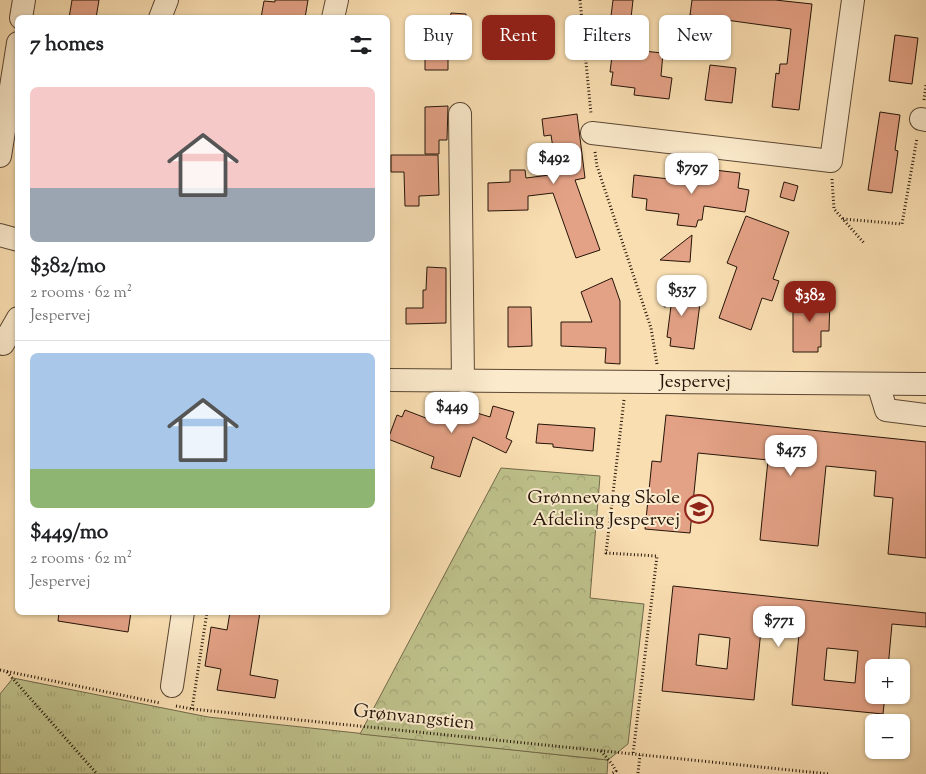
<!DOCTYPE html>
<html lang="en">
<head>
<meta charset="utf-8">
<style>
  :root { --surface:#fff; --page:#f2f2f2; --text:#202124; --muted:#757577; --line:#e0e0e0; --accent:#8f2418 }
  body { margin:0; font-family:"Sorts Mill Goudy",serif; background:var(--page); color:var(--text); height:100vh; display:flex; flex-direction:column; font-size:19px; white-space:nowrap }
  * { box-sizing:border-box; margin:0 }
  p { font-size:16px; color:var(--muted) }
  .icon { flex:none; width:28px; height:28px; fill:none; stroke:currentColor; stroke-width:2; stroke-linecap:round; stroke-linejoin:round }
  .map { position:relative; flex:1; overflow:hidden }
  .panel { position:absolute; left:15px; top:15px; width:375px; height:600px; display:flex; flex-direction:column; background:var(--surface); border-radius:8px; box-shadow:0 1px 4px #0004 }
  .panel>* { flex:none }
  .hud { position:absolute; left:405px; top:15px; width:445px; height:45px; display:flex; gap:10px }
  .tools { position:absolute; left:865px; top:659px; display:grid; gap:10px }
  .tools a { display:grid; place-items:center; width:45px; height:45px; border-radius:8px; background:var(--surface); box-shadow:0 1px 4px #0004; font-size:25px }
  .price { position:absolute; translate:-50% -42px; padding:0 11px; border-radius:10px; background:#fff; color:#222; font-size:16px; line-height:32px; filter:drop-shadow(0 1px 2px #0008) }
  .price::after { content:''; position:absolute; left:50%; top:30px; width:15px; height:11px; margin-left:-8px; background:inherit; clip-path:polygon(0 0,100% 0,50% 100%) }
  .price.active { background:var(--accent); color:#fff }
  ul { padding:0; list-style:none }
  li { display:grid; align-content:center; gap:10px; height:265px; padding:0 15px }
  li+li { border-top:1px solid var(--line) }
  li span { display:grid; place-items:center; height:155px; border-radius:8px; color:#555 }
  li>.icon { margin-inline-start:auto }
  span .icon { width:90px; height:90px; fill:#fffc; stroke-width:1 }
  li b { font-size:21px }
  h2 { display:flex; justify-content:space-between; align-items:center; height:60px; padding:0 15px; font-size:21px }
  .tag { padding:0 18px; border-radius:8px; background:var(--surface); box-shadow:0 1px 4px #0004; font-size:18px; line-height:45px }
  .tag.active { background:var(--accent); color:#fff }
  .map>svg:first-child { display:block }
</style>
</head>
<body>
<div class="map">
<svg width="926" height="774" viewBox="0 0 926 774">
  <defs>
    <pattern id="grass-tufts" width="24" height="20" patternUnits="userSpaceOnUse" patternTransform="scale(1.25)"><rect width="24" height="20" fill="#bec18b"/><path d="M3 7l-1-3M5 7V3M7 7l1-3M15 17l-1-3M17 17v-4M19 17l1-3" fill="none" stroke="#a3a576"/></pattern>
    <pattern id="forest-crowns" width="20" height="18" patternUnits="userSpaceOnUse" patternTransform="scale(1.25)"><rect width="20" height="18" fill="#bec18b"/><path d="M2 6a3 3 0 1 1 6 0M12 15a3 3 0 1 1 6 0" fill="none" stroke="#a3a576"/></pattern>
  </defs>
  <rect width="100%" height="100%" fill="#f9deb1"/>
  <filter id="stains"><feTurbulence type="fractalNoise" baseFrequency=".004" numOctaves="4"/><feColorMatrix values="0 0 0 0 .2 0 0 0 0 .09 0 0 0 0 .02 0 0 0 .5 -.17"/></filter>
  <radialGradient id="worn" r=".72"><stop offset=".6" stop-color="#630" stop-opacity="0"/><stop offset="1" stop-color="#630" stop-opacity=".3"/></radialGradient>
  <path fill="url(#grass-tufts)" stroke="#726a4a" d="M13 678 208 717 608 760 607 774H0V694Z"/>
  <path fill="url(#forest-crowns)" stroke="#726a4a" d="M501 468 600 476 590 598 644 604 628 744 608 760 360 734Z"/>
  <g fill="#e3a185" stroke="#251408" fill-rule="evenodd">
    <path d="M72 0H99L96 18H69Z"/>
    <path d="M275 0H308L305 18H261L264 1 275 2Z"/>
    <path d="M613 0H633L631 18 611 16Z"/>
    <path d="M692 0H775L812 4 799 110 772 107 776 73 779 74 780 64H787L791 29 690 15Z"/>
    <path d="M451 13 466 14V47H448V70H425V37H428V32H449Z"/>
    <path d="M895 35 918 38 912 84 889 81Z"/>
    <path d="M613 48 663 53 661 76 672 78 669 99 634 95 635 88 611 85 613 72H610Z"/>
    <path d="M710 65 736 68 732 103 705 100Z"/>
    <path d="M448 106 447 140H439V154H425V107Z"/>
    <path d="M880 112 900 115 895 150 898 151 892 193 868 190Z"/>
    <path d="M577 114 585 178 575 180 600 250 576 258 553 193 528 196V210L488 211V183L510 182V170H525L526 178 557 174 551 135 544 136 542 119Z"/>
    <path d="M391 155H438L439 195 419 196V206H405L404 172H391Z"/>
    <path d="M706 169 740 173 738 188 749 190 745 212 704 206 702 220H698L696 227 677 225 679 214 646 210 647 199 632 197 634 175 704 183Z"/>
    <path d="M784 182 798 186 794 201 780 197Z"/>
    <path d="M746 216 789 232 773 279 779 281 772 301 762 298 751 330 719 318 737 267 727 263Z"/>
    <path d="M692 235 690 262 660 260Z"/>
    <path d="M427 267 446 268V323L406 324V308H423V290H426Z"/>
    <path d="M612 278 620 301V364L605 363 606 348 561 346V322H592L581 292Z"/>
    <path d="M666 287 687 289 686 294 701 296 694 349 670 346 671 338 667 337 671 306 664 307Z"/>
    <path d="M793 298H830L829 331H821V347H818V352H793Z"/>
    <path d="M508 307H531L532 346 508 347Z"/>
    <path d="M451 405 490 417 493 406 514 412 506 438 512 441 506 453 473 437 460 477 431 468 434 457 388 439 397 415 402 417 405 410 431 420 435 406 450 409Z"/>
    <path d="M666 415 926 442V558L888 554 893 498 874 496 876 471 826 466 818 546 760 540 768 460 698 453 690 533 645 529 652 461 661 462Z"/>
    <path d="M538 424 595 428 593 451 553 447V444L536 443Z"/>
    <path d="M673 586 926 613V627L892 624 888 668H874V695H885L883 714 792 705 801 614 763 610 754 700 662 691ZM699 634 730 638 727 669 696 665ZM827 648 858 651 855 683 824 680Z"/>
    <path d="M59 612H131L128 632 58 621Z"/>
    <path d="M230 612H260L250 675 278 680 275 698 217 690 221 669 205 666 211 627 227 630Z"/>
  </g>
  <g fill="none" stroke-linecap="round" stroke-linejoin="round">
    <defs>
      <g id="minor">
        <path d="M21 18 24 0"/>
        <path d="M160 18 167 0"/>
        <path d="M333 18 337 0"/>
        <path d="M460 114 463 381"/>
        <path d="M921 119 926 120"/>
        <path d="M592 133 831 161 853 0"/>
        <path d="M0 156 18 43"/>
        <path d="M0 235 18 240"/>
        <path d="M3 344 18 318"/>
        <path d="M388 380 926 384"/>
        <path d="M878 384 886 410 926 415"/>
        <path d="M172 686 183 612"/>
      </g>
    </defs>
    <use href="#minor" stroke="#5a4632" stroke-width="24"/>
    <g stroke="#251408" stroke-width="3" stroke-dasharray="1 2.5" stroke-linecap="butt">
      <path d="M580 0 591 114"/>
      <path d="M924 100 926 85"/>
      <path d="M595 152 597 166 651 328 657 364"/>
      <path d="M832 179 834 209 864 243"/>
      <path d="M843 219 902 224 917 138"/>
      <path d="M624 400 606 553 657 556 633 754"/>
      <path d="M0 670 160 703"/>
      <path d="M7 672 97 774"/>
      <path d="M176 706 192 709 829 774"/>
      <path d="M192 709 207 612"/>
      <path d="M601 751 612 764 616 771 611 774"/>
      <path d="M638 773 640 755"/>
    </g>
    <use href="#minor" stroke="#fbeacc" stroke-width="22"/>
  </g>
  <defs>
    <symbol id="school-ring" viewBox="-11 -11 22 22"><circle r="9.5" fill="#fbeacc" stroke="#8f2418" stroke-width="1.5"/><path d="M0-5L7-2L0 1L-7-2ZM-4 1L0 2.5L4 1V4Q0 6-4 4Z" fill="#8f2418"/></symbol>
  </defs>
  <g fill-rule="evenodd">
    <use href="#school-ring" x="683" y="493" width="32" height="32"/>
  </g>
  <g text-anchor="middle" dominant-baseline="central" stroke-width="4" stroke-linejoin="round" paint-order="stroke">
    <g font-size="19" fill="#251408" stroke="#fbeacc">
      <text x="695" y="382">Jespervej</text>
      <text transform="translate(414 718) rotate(6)">Grønvangstien</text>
    </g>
    <g font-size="19" fill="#251408" stroke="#fbeacc" text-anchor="end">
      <text x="680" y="498">Grønnevang Skole<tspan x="680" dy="22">Afdeling Jespervej</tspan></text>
    </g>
  </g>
  <rect width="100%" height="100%" filter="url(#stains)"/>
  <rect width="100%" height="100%" fill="url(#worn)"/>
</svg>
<div class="tools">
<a>+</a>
<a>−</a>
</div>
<b class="price" style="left:554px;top:185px">$492</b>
<b class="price" style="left:692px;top:195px">$797</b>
<b class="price" style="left:682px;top:317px">$537</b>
<b class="price active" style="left:810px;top:323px">$382</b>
<b class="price" style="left:452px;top:434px">$449</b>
<b class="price" style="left:791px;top:477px">$475</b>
<b class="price" style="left:779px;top:648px">$771</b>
<div class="hud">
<a class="tag">Buy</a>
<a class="tag active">Rent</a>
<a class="tag">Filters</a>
<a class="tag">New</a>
</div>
<section class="panel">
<h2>7 homes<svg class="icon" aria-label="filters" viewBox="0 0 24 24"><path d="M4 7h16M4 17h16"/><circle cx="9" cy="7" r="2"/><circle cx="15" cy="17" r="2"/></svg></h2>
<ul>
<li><span style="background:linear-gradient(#f6c9c9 65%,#9aa5b1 0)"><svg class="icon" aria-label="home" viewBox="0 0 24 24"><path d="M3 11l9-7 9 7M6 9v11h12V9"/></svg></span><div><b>$382/mo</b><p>2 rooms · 62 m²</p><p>Jespervej</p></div></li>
<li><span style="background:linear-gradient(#a9c7e8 75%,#8fb573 0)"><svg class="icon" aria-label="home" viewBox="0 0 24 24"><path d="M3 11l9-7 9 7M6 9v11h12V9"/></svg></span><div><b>$449/mo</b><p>2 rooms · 62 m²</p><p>Jespervej</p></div></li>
</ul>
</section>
</div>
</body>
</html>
